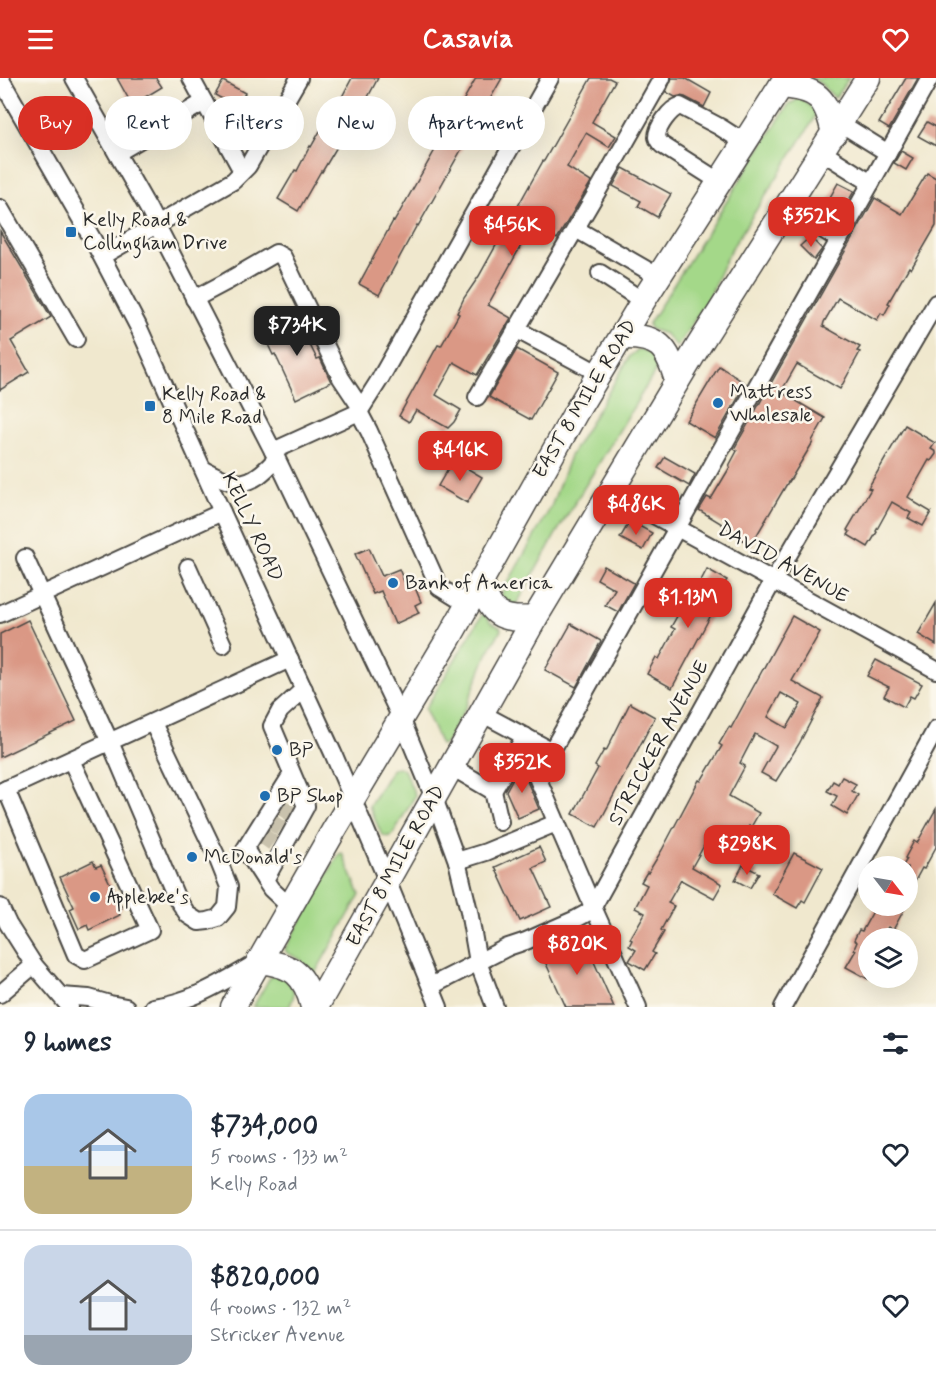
<!DOCTYPE html>
<html lang="en">
<head>
<meta charset="utf-8">
<style>
  :root { --surface:#fff; --page:#f2f2f3; --text:#1f2937; --muted:#747a83; --line:#e0e1e3; --accent:#d93025 }
  body { margin:0; font-family:Mynerve,sans-serif; background:var(--page); color:var(--text); height:100vh; display:flex; flex-direction:column; font-size:22px; white-space:nowrap }
  * { box-sizing:border-box; margin:0 }
  p { font-size:20px; color:var(--muted) }
  .icon { flex:none; width:33px; height:33px; fill:none; stroke:currentColor; stroke-width:2; stroke-linecap:round; stroke-linejoin:round }
  .map { position:relative; height:929px; overflow:hidden }
  .panel { display:flex; flex-direction:column; background:var(--surface); flex:1 }
  .panel>* { flex:none }
  .top-card { position:absolute; left:18px; top:18px; width:600px; height:54px; display:flex; gap:12px }
  .needle { width:39px; rotate:121deg }
  .tools { position:absolute; left:858px; top:778px; display:grid; gap:12px }
  .tools a { display:grid; place-items:center; width:60px; height:60px; border-radius:50%; background:var(--surface); box-shadow:0 6px 24px #0002; font-size:30px }
  .price { position:absolute; translate:-50% -51px; padding:0 14px; border-radius:12px; background:var(--accent); color:#fff; font-size:20px; line-height:39px; filter:drop-shadow(0 2px 3px #0008) }
  .price::after { content:''; position:absolute; left:50%; top:36px; width:18px; height:14px; margin-left:-9px; background:inherit; clip-path:polygon(0 0,100% 0,50% 100%) }
  .price.current { background:#222; color:#fff }
  ul { padding:0; list-style:none }
  li { display:flex; align-items:center; gap:18px; height:150px; padding:0 24px }
  li+li { border-top:2px solid var(--line) }
  li span { display:grid; place-items:center; flex:none; width:168px; height:120px; border-radius:18px; color:#555 }
  li>.icon { margin-inline-start:auto }
  span .icon { width:72px; height:72px; fill:#fffc; stroke-width:1 }
  li b { font-size:26px }
  h2 { display:flex; justify-content:space-between; align-items:center; height:72px; padding:0 24px; font-size:26px }
  .pill { padding:0 21px; border-radius:27px; background:var(--surface); box-shadow:0 6px 24px #0002; font-size:21px; line-height:54px }
  .pill.current { background:var(--accent); color:#fff }
  header { display:flex; justify-content:space-between; align-items:center; height:78px; padding:0 24px; background:var(--accent); color:#fff; font-size:27px; font-weight:700 }
  .map>svg:first-child { display:block }
</style>
</head>
<body>
<header><svg class="icon" aria-label="menu" viewBox="0 0 24 24"><path d="M4 6h16M4 12h16M4 18h16"/></svg>Casavia<svg class="icon" aria-label="heart" viewBox="0 0 24 24"><path d="M12 20l-8-8c-3-5 5-10 8-4 3-6 11-1 8 4z"/></svg></header>
<div class="map">
<svg width="936" height="929" viewBox="0 0 936 929">
  <rect width="100%" height="100%" fill="#fbf7ec"/>
  <filter id="ink" filterUnits="userSpaceOnUse"><feTurbulence type="fractalNoise" baseFrequency=".0167" numOctaves="2"/><feDisplacementMap in="SourceGraphic" scale="12" xChannelSelector="R" yChannelSelector="G"/><feConvolveMatrix kernelMatrix="1 2 1 2 8 2 1 2 1" color-interpolation-filters="sRGB"/></filter>
  <filter id="wash" filterUnits="userSpaceOnUse"><feTurbulence type="fractalNoise" baseFrequency=".008" numOctaves="4" result="noise"/><feDisplacementMap in="SourceGraphic" scale="24" xChannelSelector="R" yChannelSelector="G"/><feGaussianBlur stdDeviation="1.35" result="paint"/><feColorMatrix in="noise" values="0 0 0 0 0 0 0 0 0 0 0 0 0 0 0 0 0 1.4 0 .05"/><feComposite in="paint" operator="in"/></filter>
  <g filter="url(#wash)">
    <rect width="100%" height="100%" fill="#f0e8ce"/>
    <g fill="#a4d889" stroke="#68825a" stroke-width="1.5">
      <path d="M809 0H849L835 20 820 5Z"/>
      <path d="M798 21 803 22 815 32V37L813 43 728 176 708 221 677 269 665 256 651 251 648 247 788 27Z"/>
      <path d="M639 271C653 274 660 279 655 294L557 454 519 522 516 526 508 528C502 524 500 522 502 515L551 429 570 378 630 278Z"/>
      <path d="M484 536 491 545 500 549 501 552 487 576 467 627 445 666 441 667 425 631 482 537Z"/>
      <path d="M398 689 404 692 415 717 414 720 393 756C388 760 385 759 381 755L369 728 390 694 394 690Z"/>
      <path d="M342 775 360 817 314 897 300 881 287 875 285 871 339 776Z"/>
      <path d="M273 897H283C293 910 298 913 289 929H253L269 901Z"/>
    </g>
    <g id="blocks">
      <g fill="#da9885" fill-rule="evenodd">
        <path d="M117 0H156L162 9 132 27Z"/>
        <path d="M352 0H378L350 53 347 52 322 94 321 93 298 133 278 121 295 92 297 93 310 68 311 69 324 46 327 47Z"/>
        <path d="M476 0H502L418 148 417 147 379 217 359 206 393 143 394 144Z"/>
        <path d="M591 0H609L615 3 592 44 616 58 609 69 586 55 567 89 591 104 557 161 533 146 488 227 511 240 477 297 454 284 450 292 436 317 461 332 454 344 448 350 416 332 409 344 399 338 438 267 441 268 459 236 457 235 464 220 479 198 543 83H544Z"/>
        <path d="M672 0H685L711 15 704 29 685 19 680 18 675 19 666 14Z"/>
        <path d="M906 0H918L889 51 879 45Z"/>
        <path d="M223 3 245 15 237 29 215 17Z"/>
        <path d="M927 44 936 49V68L918 58Z"/>
        <path d="M901 73 913 80 906 92 894 85Z"/>
        <path d="M623 90 671 116 657 139 638 128 641 123 613 108Z"/>
        <path d="M927 95 936 100V148L911 191 909 189 888 225 890 226 884 237 881 235 877 242 838 220 824 244 823 248 860 269 857 273 860 274 840 311 797 286 781 314 825 340 812 363 813 364 789 404H788L751 467 726 452 727 449 699 432 707 419 711 421 730 389 729 388 737 373 734 371 875 120 902 136Z"/>
        <path d="M838 105 854 113 838 141 823 132Z"/>
        <path d="M0 153 51 239 11 263 29 294 0 312Z"/>
        <path d="M810 159 822 171 814 182 800 168Z"/>
        <path d="M298 235 306 252 303 253 317 281 320 280 331 304 296 321 275 276 273 277 264 258 273 254 270 248Z"/>
        <path d="M517 271 558 294 531 342 489 319Z"/>
        <path d="M719 288 746 306 715 360 686 343Z"/>
        <path d="M905 347 935 365 931 371 936 374V376L931 383 929 382 908 419 914 423V424L931 434 923 448 908 440 911 435 892 424 876 453 877 454 868 469 848 457 850 454 847 452 871 411 868 410Z"/>
        <path d="M665 379 695 396 689 408 658 390Z"/>
        <path d="M453 382 482 399 467 425 438 408Z"/>
        <path d="M630 443 652 455 643 472 620 460Z"/>
        <path d="M369 470 382 498 399 491 404 503 411 500 421 524 415 527 419 535 395 546 381 513 373 516 355 476Z"/>
        <path d="M604 488 634 505 618 534 605 527 615 511 597 501Z"/>
        <path d="M707 491 727 502 724 506 727 507 672 610 647 596 656 579 659 581 675 551 671 549 680 533 684 535Z"/>
        <path d="M936 525V567L918 556Z"/>
        <path d="M792 538 820 554 792 603 823 620 799 666 776 703 761 695 776 668 755 656 740 685 745 688 729 718 759 735 751 749 749 748 736 772 710 757 692 789 722 806 714 820 681 802 668 825 674 828 661 852 664 854 652 874 655 876 645 892 629 883 636 872 629 868 632 862 630 861 645 835 635 830 647 807 641 804 647 794 648 795 662 772 699 702 701 703 722 668 719 666 729 649 731 650 744 626ZM781 615 801 626 787 650 768 639Z"/>
        <path d="M28 542 76 643 0 679V556Z"/>
        <path d="M571 546 601 563 576 609 545 592Z"/>
        <path d="M876 582 922 606 914 620 910 618 904 629 884 618 889 609 867 598Z"/>
        <path d="M630 625 655 639 597 749 573 736 598 690 595 688 604 672 606 673Z"/>
        <path d="M519 689 528 693 527 698V703L539 731 518 740 506 713Z"/>
        <path d="M842 699 856 706 852 713 858 717 847 737 832 728 837 718 827 713 833 703 838 706Z"/>
        <path d="M936 731V769L924 791 922 790 908 816V789H902L907 781 905 780 914 763 917 765Z"/>
        <path d="M539 769 546 784 533 790 551 829 520 843 495 789Z"/>
        <path d="M794 775 823 790 805 824 802 822 797 830 772 816Z"/>
        <path d="M93 783 96 789 101 787 122 830 118 833 120 837 89 852 87 847 79 851 70 831 74 829 60 799Z"/>
        <path d="M743 787 759 795 750 810 735 802Z"/>
        <path d="M876 828H906L893 852 888 849 881 861H868V901L846 889 856 872 854 871 857 864 854 862 859 852 862 853Z"/>
        <path d="M583 859 614 929H566L542 877Z"/>
      </g>
    </g>
  </g>
  <g filter="url(#ink)">
    <use href="#blocks" fill-opacity="0" stroke="#494743" stroke-width="1.5"/>
    <g fill="none" stroke-linecap="round" stroke-linejoin="round">
      <g stroke="#c9c2ad" stroke-width="16" stroke-dasharray="16 8" stroke-linecap="butt">
        <path d="M278 727 291 736"/>
        <path d="M268 742 283 752"/>
        <path d="M260 756 274 766"/>
      </g>
      <defs>
        <g id="minor">
          <path d="M0 0 93 162 138 248 222 434 333 675 387 802 439 929"/>
          <path d="M74 0 148 130 273 373 401 640 434 720 457 783 469 833 478 884 495 929"/>
          <path d="M191 0 242 93"/>
          <path d="M840 45 888 75"/>
          <path d="M822 74 871 105"/>
          <path d="M117 75 204 24"/>
          <path d="M720 104 662 67C659 64 658 63 657 59 657 49 670 31 680 28L720 49 745 65"/>
          <path d="M787 128 839 162"/>
          <path d="M0 130 76 261"/>
          <path d="M576 151 659 199"/>
          <path d="M102 178 233 103 248 88 299 0"/>
          <path d="M600 195 643 223"/>
          <path d="M194 221 226 204 276 175 283 179 341 300 361 330"/>
          <path d="M516 251C544 267 572 280 599 296"/>
          <path d="M477 319 600 109 662 0"/>
          <path d="M359 334 369 353 439 509 468 527"/>
          <path d="M273 373 359 334 380 301 550 0"/>
          <path d="M203 391C237 410 249 411 276 381"/>
          <path d="M610 413 936 592"/>
          <path d="M25 480 110 664 176 819 188 837 199 844 208 843 218 840 227 829 229 809 217 779 153 645"/>
          <path d="M188 489 223 567"/>
          <path d="M0 536 222 434"/>
          <path d="M481 635 552 673"/>
          <path d="M452 689 493 713 525 658"/>
          <path d="M6 711 76 877 85 882 150 852 71 682"/>
          <path d="M493 713 500 744"/>
          <path d="M0 714 290 581"/>
          <path d="M457 783 486 774 556 745"/>
          <path d="M265 802 245 771 292 696"/>
          <path d="M0 829 8 846 34 887 70 929"/>
          <path d="M290 829 271 811 265 802 306 728 272 648 280 633 304 611"/>
          <path d="M431 908 508 869 526 863 576 841 587 835 593 829 773 503 936 225"/>
          <path d="M0 916 34 887"/>
          <path d="M61 918 89 920 110 926 126 929"/>
          <path d="M153 929C193 924 224 903 258 884"/>
          <path d="M638 929 593 829 537 699 930 0"/>
          <path d="M783 929 936 651"/>
        </g>
        <g id="highway">
          <path d="M781 8C818 11 826 19 834 56"/>
          <path d="M622 259C659 258 667 268 677 303"/>
          <path d="M482 502C488 537 501 543 535 540"/>
          <path d="M259 883C292 887 305 895 313 929"/>
          <path d="M233 929 334 752 449 560 576 334 643 223 786 0"/>
          <path d="M316 929 535 540 699 267 868 0"/>
        </g>
      </defs>
      <use href="#minor" stroke="#494743" stroke-width="20"/>
      <use href="#highway" stroke="#494743" stroke-width="27"/>
      <use href="#minor" stroke="#fff" stroke-width="16"/>
      <use href="#highway" stroke="#fff" stroke-width="24"/>
    </g>
  </g>
  <g fill="#1f6fb2" stroke="#fbf7ec" stroke-width="2">
    <rect x="65" y="148" width="12" height="12" rx="3"/>
    <circle cx="718" cy="325" r="6"/>
    <rect x="144" y="322" width="12" height="12" rx="3"/>
    <circle cx="393" cy="505" r="6"/>
    <circle cx="277" cy="672" r="6"/>
    <circle cx="265" cy="718" r="6"/>
    <circle cx="192" cy="779" r="6"/>
    <circle cx="95" cy="819" r="6"/>
  </g>
  <g text-anchor="middle" dominant-baseline="central" stroke-width="5" stroke-linejoin="round" paint-order="stroke">
    <g font-size="20" fill="#2b2b2b" stroke="#fbf7ec" text-anchor="start">
      <text x="83" y="142">Kelly Road &amp;<tspan x="83" dy="23">Collingham Drive</tspan></text>
      <text x="730" y="314">Mattress<tspan x="730" dy="23">Wholesale</tspan></text>
      <text x="162" y="316">Kelly Road &amp;<tspan x="162" dy="23">8 Mile Road</tspan></text>
      <text x="405" y="505">Bank of America</text>
      <text x="289" y="672">BP</text>
      <text x="277" y="718">BP Shop</text>
      <text x="204" y="779">McDonald's</text>
      <text x="107" y="819">Applebee's</text>
    </g>
    <g font-size="20" fill="#2b2b2b" stroke="#fbf7ec">
      <text transform="translate(585 321) rotate(-59)">EAST 8 MILE ROAD</text>
      <text transform="translate(252 449) rotate(65)">KELLY ROAD</text>
      <text transform="translate(783 485) rotate(29)">DAVID AVENUE</text>
      <text transform="translate(659 665) rotate(-61)">STRICKER AVENUE</text>
      <text transform="translate(396 788) rotate(-61)">EAST 8 MILE ROAD</text>
    </g>
  </g>
</svg>
<div class="tools">
<a><svg class="needle" viewBox="-14 -14 28 28"><path d="M0-13l5 13h-10z" fill="#e53935"/><path d="M0 13l5-13h-10z" fill="#747a83"/></svg></a>
<a><svg class="icon" aria-label="layers" viewBox="0 0 24 24"><path d="M12 4l9 5-9 5-9-5zM3 14l9 5 9-5"/></svg></a>
</div>
<b class="price" style="left:811px;top:170px">$352K</b>
<b class="price" style="left:512px;top:179px">$456K</b>
<b class="price current" style="left:297px;top:279px">$734K</b>
<b class="price" style="left:460px;top:404px">$416K</b>
<b class="price" style="left:636px;top:458px">$486K</b>
<b class="price" style="left:688px;top:551px">$1.13M</b>
<b class="price" style="left:522px;top:716px">$352K</b>
<b class="price" style="left:747px;top:798px">$298K</b>
<b class="price" style="left:577px;top:898px">$820K</b>
<div class="top-card">
<a class="pill current">Buy</a>
<a class="pill">Rent</a>
<a class="pill">Filters</a>
<a class="pill">New</a>
<a class="pill">Apartment</a>
</div>
</div>
<section class="panel">
<h2>9 homes<svg class="icon" aria-label="filters" viewBox="0 0 24 24"><path d="M4 7h16M4 17h16"/><circle cx="9" cy="7" r="2"/><circle cx="15" cy="17" r="2"/></svg></h2>
<ul>
<li><span style="background:linear-gradient(#a9c7e8 60%,#c2b280 0)"><svg class="icon" aria-label="home" viewBox="0 0 24 24"><path d="M3 11l9-7 9 7M6 9v11h12V9"/></svg></span><div><b>$734,000</b><p>5 rooms · 133 m²</p><p>Kelly Road</p></div><svg class="icon" aria-label="heart" viewBox="0 0 24 24"><path d="M12 20l-8-8c-3-5 5-10 8-4 3-6 11-1 8 4z"/></svg></li>
<li><span style="background:linear-gradient(#c9d6e8 75%,#9aa5b1 0)"><svg class="icon" aria-label="home" viewBox="0 0 24 24"><path d="M3 11l9-7 9 7M6 9v11h12V9"/></svg></span><div><b>$820,000</b><p>4 rooms · 132 m²</p><p>Stricker Avenue</p></div><svg class="icon" aria-label="heart" viewBox="0 0 24 24"><path d="M12 20l-8-8c-3-5 5-10 8-4 3-6 11-1 8 4z"/></svg></li>
</ul>
</section>
</body>
</html>
